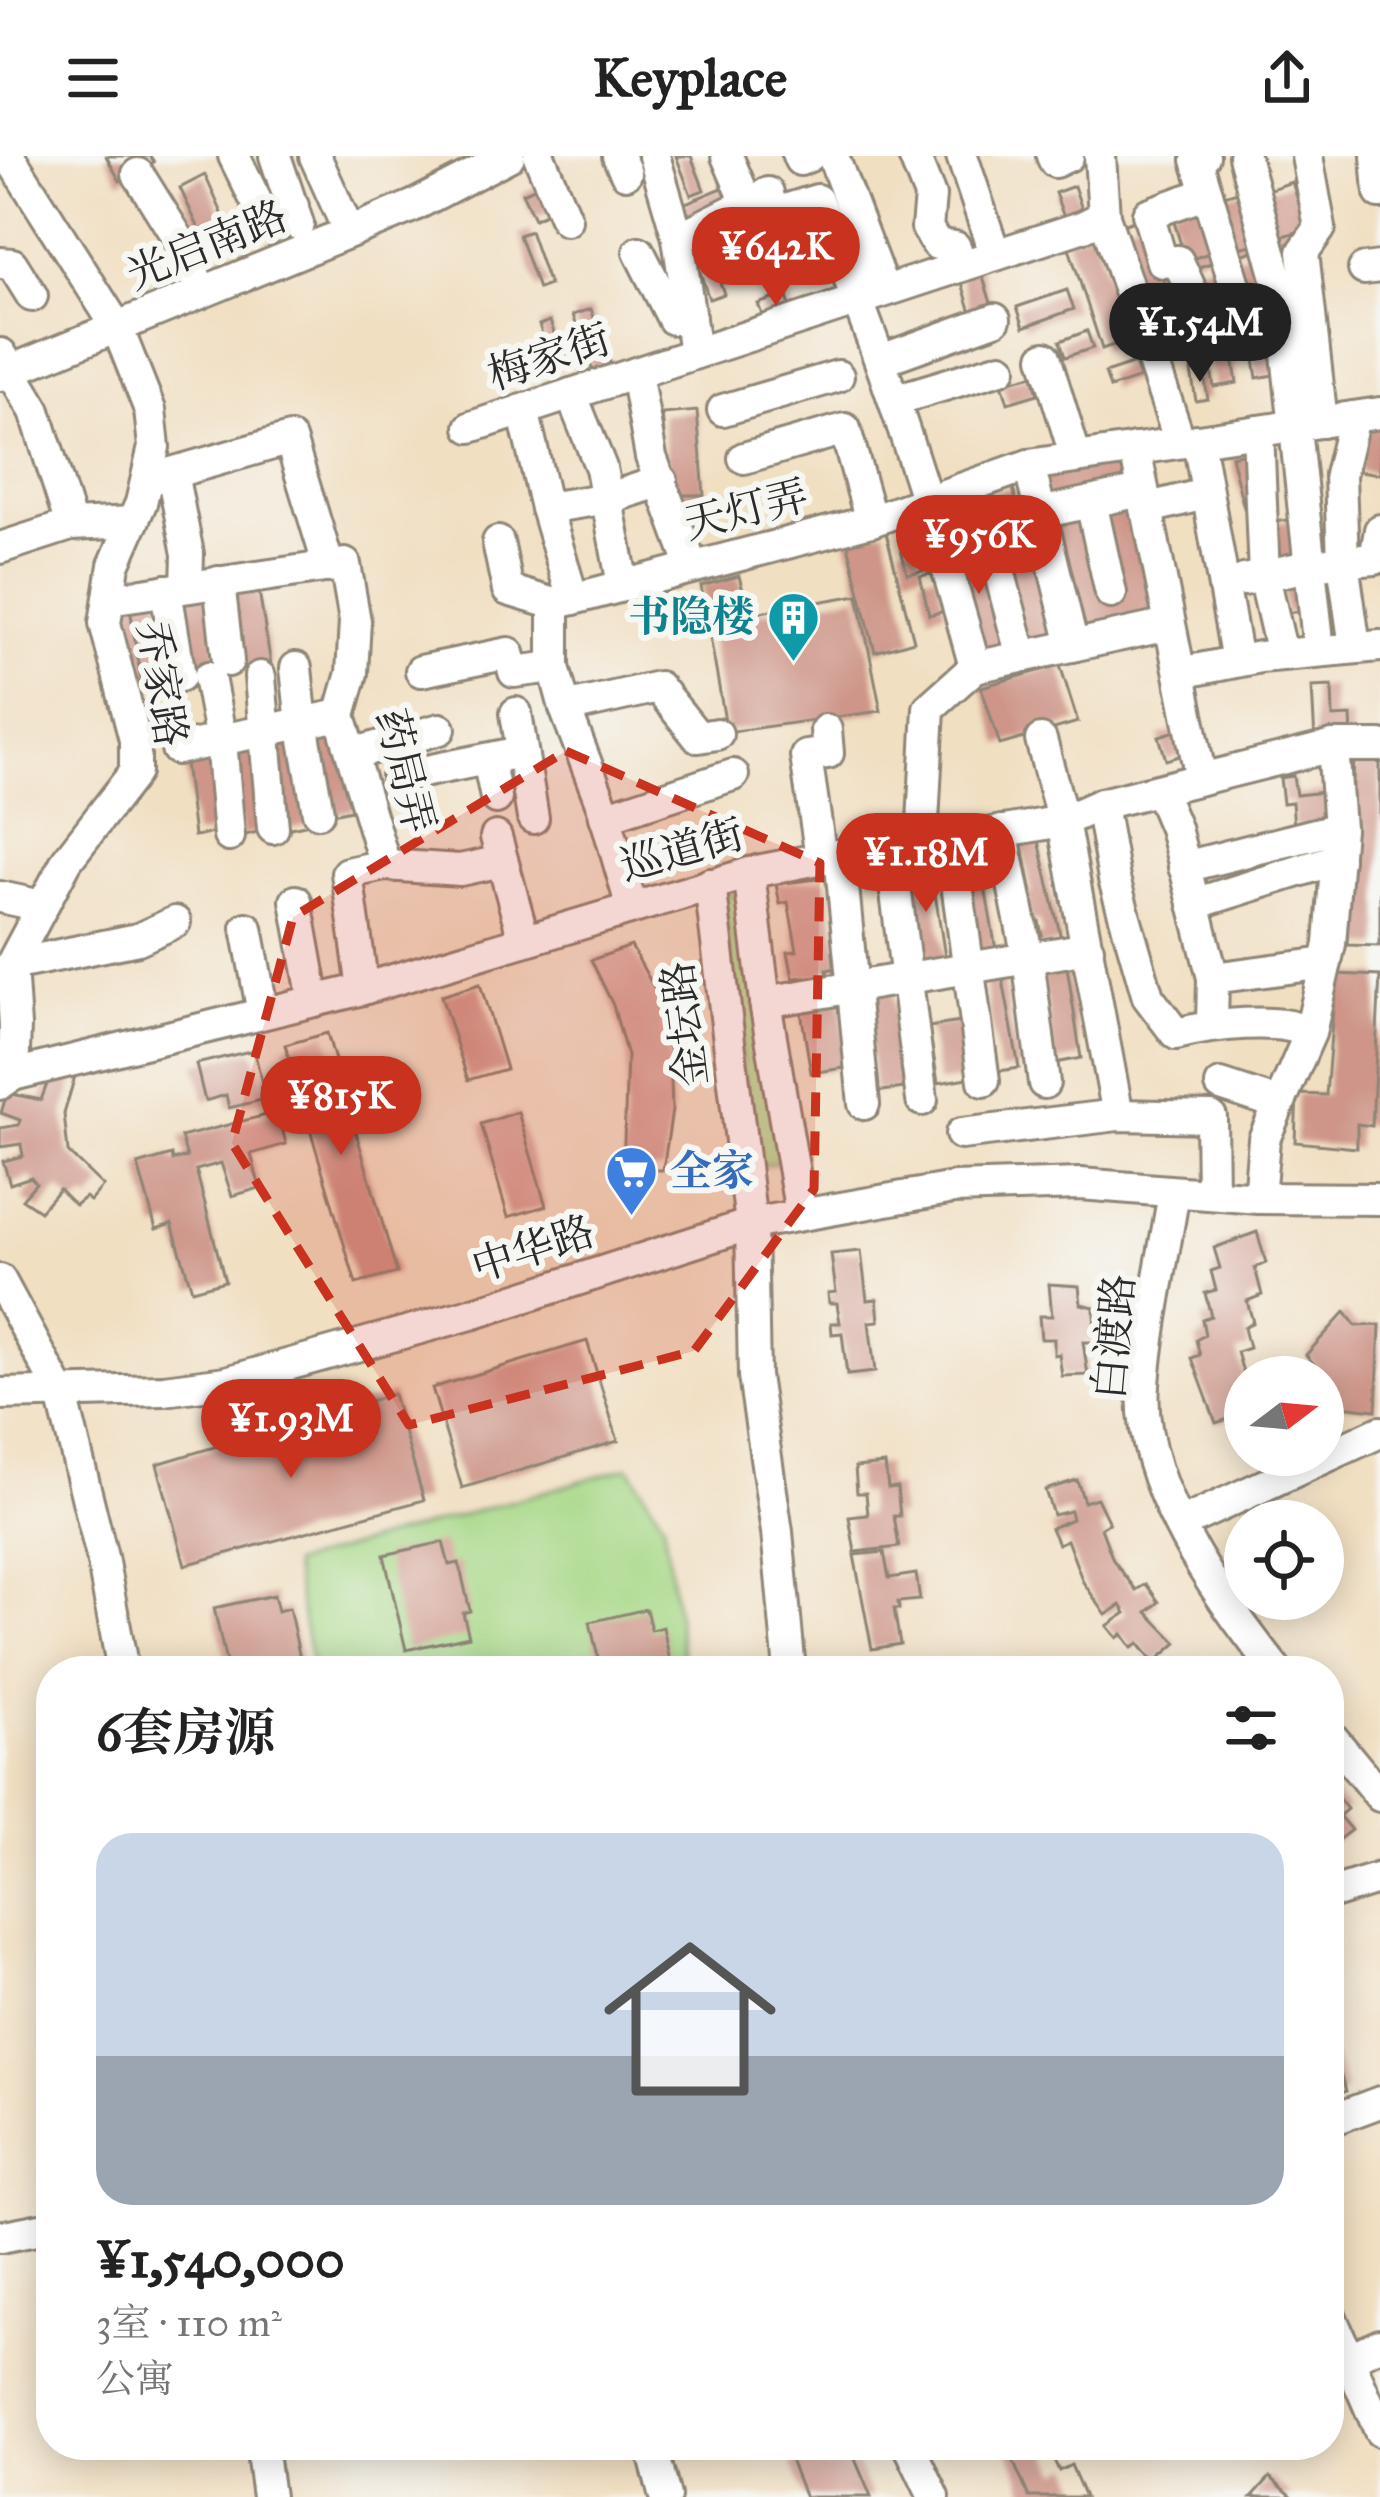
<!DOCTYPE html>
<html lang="zh">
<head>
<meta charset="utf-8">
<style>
  :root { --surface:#fff; --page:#f2f2f2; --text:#222; --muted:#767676; --accent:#c8321e }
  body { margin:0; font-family:"IM FELL Great Primer","Noto Serif SC",serif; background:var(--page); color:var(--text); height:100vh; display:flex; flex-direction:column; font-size:45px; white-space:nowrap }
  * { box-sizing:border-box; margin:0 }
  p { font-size:39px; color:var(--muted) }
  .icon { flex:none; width:66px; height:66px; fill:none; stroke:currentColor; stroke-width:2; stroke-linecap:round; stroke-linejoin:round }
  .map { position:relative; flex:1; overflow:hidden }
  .details { position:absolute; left:36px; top:1500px; width:1308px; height:804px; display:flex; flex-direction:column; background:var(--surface); border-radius:48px; box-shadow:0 6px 30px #0003 }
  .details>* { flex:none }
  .needle { width:78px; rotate:74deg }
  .fabs { position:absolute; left:1224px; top:1200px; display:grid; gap:24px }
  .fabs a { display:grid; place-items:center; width:120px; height:120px; border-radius:50%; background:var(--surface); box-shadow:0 6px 30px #0003; font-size:60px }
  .price { position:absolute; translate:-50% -102px; padding:0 27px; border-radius:42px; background:var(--accent); color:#fff; font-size:39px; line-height:78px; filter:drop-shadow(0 3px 6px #0008) }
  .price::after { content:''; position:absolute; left:50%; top:72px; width:36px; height:27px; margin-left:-18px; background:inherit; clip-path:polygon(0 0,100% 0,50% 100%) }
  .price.current { background:#222; color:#fff }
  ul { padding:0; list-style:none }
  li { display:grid; align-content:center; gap:24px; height:636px; padding:0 60px }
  li span { display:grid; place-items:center; height:372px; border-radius:36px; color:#555 }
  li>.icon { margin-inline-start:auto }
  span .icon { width:216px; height:216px; fill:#fffc; stroke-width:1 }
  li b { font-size:51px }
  h2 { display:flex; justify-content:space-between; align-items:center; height:144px; padding:0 60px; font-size:51px }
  header { display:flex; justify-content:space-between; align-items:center; height:156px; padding:0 60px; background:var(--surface); font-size:54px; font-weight:700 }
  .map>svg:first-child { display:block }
</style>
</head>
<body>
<header><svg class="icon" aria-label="menu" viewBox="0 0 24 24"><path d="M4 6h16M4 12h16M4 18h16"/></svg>Keyplace<svg class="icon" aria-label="share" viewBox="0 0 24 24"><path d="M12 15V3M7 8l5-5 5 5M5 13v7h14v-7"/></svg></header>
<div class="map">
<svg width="1380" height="2341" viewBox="0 0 1380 2341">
  <rect width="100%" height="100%" fill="#f6f6f2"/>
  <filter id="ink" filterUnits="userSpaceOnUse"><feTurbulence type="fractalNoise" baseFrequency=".00833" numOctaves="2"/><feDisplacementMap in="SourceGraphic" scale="24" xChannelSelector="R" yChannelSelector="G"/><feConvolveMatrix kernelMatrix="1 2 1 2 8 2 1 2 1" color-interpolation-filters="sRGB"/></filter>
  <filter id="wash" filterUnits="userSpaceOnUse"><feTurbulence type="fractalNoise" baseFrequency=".004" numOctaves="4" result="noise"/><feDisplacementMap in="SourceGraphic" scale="48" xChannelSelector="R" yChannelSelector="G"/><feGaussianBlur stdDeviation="2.7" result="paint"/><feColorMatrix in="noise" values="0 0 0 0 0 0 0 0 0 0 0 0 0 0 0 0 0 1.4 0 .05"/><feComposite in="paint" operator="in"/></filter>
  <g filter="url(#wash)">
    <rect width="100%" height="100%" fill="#f1dfc2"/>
    <g fill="#a7d887" stroke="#698259" stroke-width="3">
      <path d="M743 736 779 1006 754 1012 722 739Z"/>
      <path d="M629 1311 663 1366 685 1515H313L292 1408Z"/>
    </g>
    <g id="blocks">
      <g fill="#ce9588">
        <path d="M106 0H150L154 6 120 25Z"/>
        <path d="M676 0H691L704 34 691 39Z"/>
        <path d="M205 19 225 64 200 75 180 32Z"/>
        <path d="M1292 26 1307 73 1274 83 1259 37Z"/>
        <path d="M544 28 555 53 534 63 522 37Z"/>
        <path d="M727 30 735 51 686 70 678 50Z"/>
        <path d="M1074 30 1086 65 1068 72 1055 37Z"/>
        <path d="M1247 33 1264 85 1231 95 1214 43Z"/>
        <path d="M1199 43 1215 95 1186 105 1170 53Z"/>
        <path d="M810 50 819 77 784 90 774 63Z"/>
        <path d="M1143 62 1169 141 1143 150 1116 71Z"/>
        <path d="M1092 74 1128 184 1102 193 1066 83Z"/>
        <path d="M530 75 549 129 538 133 519 79Z"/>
        <path d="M705 81 724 138 709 143 690 86Z"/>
        <path d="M776 83 784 103 763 110 756 90Z"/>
        <path d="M1263 92 1273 124 1239 135 1228 103Z"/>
        <path d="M1220 104 1230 135 1202 143 1193 113Z"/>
        <path d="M980 111 994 157 973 163 959 117Z"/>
        <path d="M1067 134 1074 153 1024 171 1017 151Z"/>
        <path d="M786 138 793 159 766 169 758 148Z"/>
        <path d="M1268 151 1279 218 1257 222 1246 155Z"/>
        <path d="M1225 152 1237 227 1214 231 1201 156Z"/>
        <path d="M591 153 614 218 596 225 587 198 570 204 565 191 582 185 573 159Z"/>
        <path d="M550 165 563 203 552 207 539 169Z"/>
        <path d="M1195 165 1200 191 1181 194 1177 168Z"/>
        <path d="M1087 175 1093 192 1065 201 1060 185Z"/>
        <path d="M1135 207 1140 222 1110 232 1105 217Z"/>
        <path d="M1203 213 1208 243 1196 245 1191 215Z"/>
        <path d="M1033 219 1038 238 1008 247 1002 227Z"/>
        <path d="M697 255 704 339H670L662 258Z"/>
        <path d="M1367 265 1380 267V318L1359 315Z"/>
        <path d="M1246 297 1259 348 1244 352 1231 300Z"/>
        <path d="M1123 300 1130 328 1048 347 1042 319Z"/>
        <path d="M1013 332 1019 357 992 363 986 338Z"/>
        <path d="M1134 344 1160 461 1075 481 1050 363Z"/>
        <path d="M1301 362 1307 402 1279 406 1275 366Z"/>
        <path d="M1030 365 1060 482 1025 491 997 374Z"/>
        <path d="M885 373 914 485 875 496 846 381Z"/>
        <path d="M979 379 1010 493 977 501 948 387Z"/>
        <path d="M917 385 923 415 907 418 900 389Z"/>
        <path d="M937 417 945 455 929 459 920 420Z"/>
        <path d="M1307 417 1311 454 1285 457 1282 421Z"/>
        <path d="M739 420 749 458 858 439 881 555 727 576 701 430Z"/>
        <path d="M258 429 271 509 238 514 226 433Z"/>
        <path d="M210 435 220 515 187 520 177 439Z"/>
        <path d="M159 440 173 526 142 531 129 445Z"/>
        <path d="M1060 509 1078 566 1000 589 981 531Z"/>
        <path d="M1332 530 1333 561 1351 560 1352 581 1315 585 1312 531Z"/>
        <path d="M337 572 355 653 328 659 311 578Z"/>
        <path d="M1179 574 1186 598 1166 604 1159 580Z"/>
        <path d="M296 577 314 667 286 673 271 582Z"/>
        <path d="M253 586 269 673 242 680 227 592Z"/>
        <path d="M210 595 222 676 194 680 184 598Z"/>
        <path d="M1354 600H1380V790L1347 789Z"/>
        <path d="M1293 620 1296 639 1325 636 1328 667 1294 671 1292 646 1283 647 1280 622Z"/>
        <path d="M1037 676 1062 787 1032 791 1030 781 1042 779 1039 765 1030 766 1026 738 1032 737 1024 696 1016 697 1013 680Z"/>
        <path d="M979 696 996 794 977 797 961 698Z"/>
        <path d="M930 706 946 807 920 810 906 709Z"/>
        <path d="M827 722 841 811 827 814 828 820 793 822 788 796 797 795 788 746 780 748 776 728Z"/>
        <path d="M631 790 657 837 670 897 672 954 663 1014H623L627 900 613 849 591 804Z"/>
        <path d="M1066 804 1081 902 1055 907 1041 808Z"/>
        <path d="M1001 813 1019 912 999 915 983 816Z"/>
        <path d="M1336 818 1380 820 1372 970 1357 968V992L1295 986 1297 938 1326 939Z"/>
        <path d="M480 828 506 913 468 924 441 840Z"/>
        <path d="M892 832 904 932 875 936 865 836Z"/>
        <path d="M840 844 850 911 811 917 800 849Z"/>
        <path d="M960 866 968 922 938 927 929 871Z"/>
        <path d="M327 877 397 1117 356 1128 285 889Z"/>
        <path d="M254 894 266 943 229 952 226 939 205 945 196 908Z"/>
        <path d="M53 912 75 920 64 958 68 996 103 1030 90 1045 85 1041 75 1049 59 1033 40 1055 22 1043 36 1027 31 1021 10 1028 3 1005 23 1000 21 988 0 991V972L19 969 20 964 1 957 7 937 41 944Z"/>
        <path d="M278 956 286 988 251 998 260 1032 232 1040 221 1007 196 1014 225 1125 192 1134 172 1068 156 1073 138 1009 172 999 173 1004 187 1001 181 981Z"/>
        <path d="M518 956 546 1050 508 1061 481 968Z"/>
        <path d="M1257 1076 1266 1107 1255 1112 1262 1139 1247 1145 1253 1166 1244 1172 1249 1192 1237 1196 1245 1223V1258L1216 1267 1192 1202 1200 1199 1196 1184 1205 1179 1202 1163 1211 1160 1205 1137 1216 1134 1211 1115 1220 1112 1214 1092Z"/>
        <path d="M861 1095 867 1144 877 1143 879 1165 869 1166 875 1216 847 1219 842 1177 832 1178 831 1167H840L837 1147H829L828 1137 836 1136 831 1098Z"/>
        <path d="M1049 1128 1079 1130 1081 1148 1094 1151 1095 1186H1083L1088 1219 1062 1220 1059 1198 1054 1199V1183H1041L1039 1160H1052Z"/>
        <path d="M1345 1156 1356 1170 1380 1169 1376 1254 1324 1248 1328 1224 1306 1199Z"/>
        <path d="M587 1185 618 1285 462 1332 432 1232Z"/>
        <path d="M393 1238 424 1344 185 1409 157 1308Z"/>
        <path d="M885 1308 888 1332 897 1331 900 1360H894L899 1391 855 1396 849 1361 868 1359 866 1337H857L855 1311Z"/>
        <path d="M1077 1324 1084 1346 1097 1342 1109 1367 1101 1372 1113 1404 1136 1434 1146 1428 1159 1446 1147 1456 1177 1487 1154 1507 1139 1488 1132 1492 1122 1478 1117 1482 1107 1470 1126 1457 1121 1449 1106 1459 1083 1426 1067 1384 1058 1388 1051 1372 1072 1363 1070 1355 1053 1359 1045 1334Z"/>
        <path d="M443 1386 449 1409 459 1407 470 1455 463 1457 469 1480 406 1494 384 1399Z"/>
        <path d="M884 1396 889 1422 916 1418 920 1444 898 1446 899 1453H894L900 1488 872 1493 854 1399Z"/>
        <path d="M274 1439 278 1455 289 1452 301 1507 294 1508 295 1515H228L214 1452Z"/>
        <path d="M646 1453 651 1474 663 1471 672 1515H601L590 1466Z"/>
        <path d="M1329 1631 1347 1653 1339 1660 1351 1674 1329 1691Z"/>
        <path d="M1329 1886 1346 1935 1329 1941Z"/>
        <path d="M784 2289H849L871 2341H805Z"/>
        <path d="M1006 2289H1047L1059 2315 1071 2309 1085 2341H1029Z"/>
        <path d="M1270 2321 1293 2341H1252Z"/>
      </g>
    </g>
  </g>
  <g filter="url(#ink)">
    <use href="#blocks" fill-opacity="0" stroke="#8e8576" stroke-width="3"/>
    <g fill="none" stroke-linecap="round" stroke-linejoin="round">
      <defs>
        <g id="minor">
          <path d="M234 0 265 63 293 50"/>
          <path d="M275 0 298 68"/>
          <path d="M315 0 349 76"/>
          <path d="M539 0 566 64"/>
          <path d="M618 0 626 17"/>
          <path d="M654 0 678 82 695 197"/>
          <path d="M727 0 747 47"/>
          <path d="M798 0 800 4 809 0"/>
          <path d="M833 0 884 135"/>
          <path d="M914 0 930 40 927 72 937 88 955 91 962 110"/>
          <path d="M962 0 995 99"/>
          <path d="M1052 0 1055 6 1068 0"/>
          <path d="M1100 0 1104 60 1180 286"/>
          <path d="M1204 0 1197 4 1239 142"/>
          <path d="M1244 0 1280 133 1319 495"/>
          <path d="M1307 0 1320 72 1303 96 1322 266"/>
          <path d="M1377 0 1380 37"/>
          <path d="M138 18 189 100 200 137"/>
          <path d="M678 82 768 37 772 58 817 44C882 196 932 352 975 511"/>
          <path d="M639 96 673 163 690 162"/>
          <path d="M0 107 12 108 32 140"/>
          <path d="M1364 113 1380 111"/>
          <path d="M1199 152 1178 105 1162 106 1148 58 1207 37"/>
          <path d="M1140 169 1216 148"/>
          <path d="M1 198 35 255 71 369"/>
          <path d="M1045 201 1076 302"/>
          <path d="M881 204 995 163"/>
          <path d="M636 217 651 301 692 411"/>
          <path d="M0 219 413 50 509 0"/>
          <path d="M571 238 601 312 623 429"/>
          <path d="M895 244 1001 212"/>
          <path d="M523 254 546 352 573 443"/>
          <path d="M723 254 838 220"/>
          <path d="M1354 261 1340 319 1343 406 1355 491"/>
          <path d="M471 271 1084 70 1104 60"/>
          <path d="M1258 275 1264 420 1282 498"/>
          <path d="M1198 284 1237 505"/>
          <path d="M1135 293 1201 623"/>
          <path d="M744 302 845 273 871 365"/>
          <path d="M1029 309 1073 490"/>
          <path d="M172 317 188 398 187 431"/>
          <path d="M147 324 290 283 329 411"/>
          <path d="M1091 346 1111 437"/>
          <path d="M546 352 609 342 662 325"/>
          <path d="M1145 353 1205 338"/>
          <path d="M987 369 1022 501"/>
          <path d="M939 379 1141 335"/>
          <path d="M498 386 508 434 554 448 871 365 1029 309 1380 257"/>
          <path d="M0 392 71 369 133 366"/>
          <path d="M1244 424 1317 408 1375 403 1380 374"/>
          <path d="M219 426 228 505"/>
          <path d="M166 434 180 520"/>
          <path d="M109 443 345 408 355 465 352 517 340 559 385 709 347 717 363 833"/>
          <path d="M554 448V511L565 552 603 652 632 752"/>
          <path d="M296 512 302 567 318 656"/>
          <path d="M421 515 509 497 514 516 554 511"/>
          <path d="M1180 517 1260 501 1380 490"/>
          <path d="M209 521 221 584 229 680"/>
          <path d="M260 521 273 672"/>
          <path d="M565 552 658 531 698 581 717 578"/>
          <path d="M516 557 533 662"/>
          <path d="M1041 584 1063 665 1118 959"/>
          <path d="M177 593 340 559"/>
          <path d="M352 598 440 573"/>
          <path d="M488 603 496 642"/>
          <path d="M397 621 521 596"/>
          <path d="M1159 634 1175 672 1213 822 1212 869"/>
          <path d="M1101 648 1114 723 1148 841 1176 878C1211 869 1279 860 1310 877"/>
          <path d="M605 661 733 619"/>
          <path d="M1002 675 1028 802 1044 927"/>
          <path d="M496 681 524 784"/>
          <path d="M951 684 984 925"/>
          <path d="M922 686 929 552 975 511 1168 469"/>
          <path d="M890 689 922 944"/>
          <path d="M840 699 864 948"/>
          <path d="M821 702 806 600 828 597 826 574"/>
          <path d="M385 709 460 714 502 705"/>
          <path d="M1184 711 1339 672"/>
          <path d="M749 717 765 846 801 1058"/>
          <path d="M710 728 751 1068 754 1220 777 1376 790 1515"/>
          <path d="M0 741 42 750"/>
          <path d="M296 745 314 845"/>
          <path d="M1194 748 1337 703"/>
          <path d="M247 772 263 857"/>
          <path d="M11 809 138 783 175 766"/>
          <path d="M1213 822 1326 807"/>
          <path d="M765 846 1088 792"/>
          <path d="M13 919 363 833 757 715 890 689 951 684 1063 665 1101 648 1333 590H1380"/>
          <path d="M0 928 13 919 15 870 11 809 67 704 135 616V584L105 467 114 409 141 347 154 291 150 254 117 171 9 0"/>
          <path d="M1221 929 1276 947"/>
          <path d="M961 978 1118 959 1211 961 1212 1038"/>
          <path d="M1174 1036C1164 1099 1149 1164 1144 1228 1136 1327 1218 1442 1277 1515"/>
          <path d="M1259 1042 1264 983 1310 877 1330 788 1339 672 1333 590"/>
          <path d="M0 1124 62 1239 102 1401 123 1515"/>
          <path d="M0 1238 164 1234 226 1226 471 1158 751 1068 954 1032 1080 1028 1259 1042 1380 1043"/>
          <path d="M1180 1368 1380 1276"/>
          <path d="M1329 1578 1380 1640"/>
          <path d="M1329 1738 1380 1722"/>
          <path d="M1329 1965 1380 1946"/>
          <path d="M0 2081 51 2071"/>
          <path d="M1329 2157 1380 2275"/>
          <path d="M1350 2202 1380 2188"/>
          <path d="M261 2289 268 2341"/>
          <path d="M651 2289 665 2341"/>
          <path d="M909 2289 934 2341"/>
        </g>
      </defs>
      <use href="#minor" stroke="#8e8576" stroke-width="36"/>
      <use href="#minor" stroke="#fff" stroke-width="30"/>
    </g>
  </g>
  <path fill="#c8321e" fill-opacity="0.2" stroke="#c8321e" stroke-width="9" stroke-dasharray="24 15" stroke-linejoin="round" d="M566 595 820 707 814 1033 694 1195 409 1269 232 987 293 761Z"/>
  <defs>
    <symbol id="building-pin" viewBox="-11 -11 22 30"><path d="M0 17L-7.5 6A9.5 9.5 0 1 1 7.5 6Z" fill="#0f9aa8" stroke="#f6f6f2"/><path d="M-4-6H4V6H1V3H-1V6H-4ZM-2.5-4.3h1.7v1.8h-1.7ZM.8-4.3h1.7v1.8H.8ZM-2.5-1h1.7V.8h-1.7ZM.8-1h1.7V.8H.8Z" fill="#fff"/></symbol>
    <symbol id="supermarket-pin" viewBox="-11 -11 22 30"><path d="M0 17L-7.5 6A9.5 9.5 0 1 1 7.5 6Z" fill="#3f7fe0" stroke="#f6f6f2"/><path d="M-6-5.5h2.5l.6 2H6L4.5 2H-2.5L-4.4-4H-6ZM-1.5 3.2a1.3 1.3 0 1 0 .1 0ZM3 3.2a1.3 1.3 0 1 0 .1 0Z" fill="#fff"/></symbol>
  </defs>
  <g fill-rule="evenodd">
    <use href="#building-pin" x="764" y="432" width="59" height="81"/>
    <use href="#supermarket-pin" x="602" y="986" width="59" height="81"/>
  </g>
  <g text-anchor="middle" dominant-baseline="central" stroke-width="12" stroke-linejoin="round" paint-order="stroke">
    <g font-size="42" fill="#2b2b2b" stroke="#f6f6f2">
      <text transform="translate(207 89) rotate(-22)">光启南路</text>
      <text transform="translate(549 201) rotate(-18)">梅家街</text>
      <text transform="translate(746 354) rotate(-14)">天灯弄</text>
      <text transform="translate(162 528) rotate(81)">乔家路</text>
      <text transform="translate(405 615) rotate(76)">药局弄</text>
      <text transform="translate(682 694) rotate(-16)">巡道街</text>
      <text transform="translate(685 868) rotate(-97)">金坛路</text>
      <text transform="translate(533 1093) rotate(-18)">中华路</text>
      <text transform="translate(1114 1181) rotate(-85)">白渡路</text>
    </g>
    <g font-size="42" font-weight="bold" fill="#0d838f" stroke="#f6f6f2" text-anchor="end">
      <text x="754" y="461">书隐楼</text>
    </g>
    <g font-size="42" font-weight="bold" fill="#366cbe" stroke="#f6f6f2" text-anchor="start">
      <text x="670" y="1015">全家</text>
    </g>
  </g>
</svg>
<div class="fabs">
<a><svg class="needle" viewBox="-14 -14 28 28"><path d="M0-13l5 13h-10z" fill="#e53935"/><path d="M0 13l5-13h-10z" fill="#767676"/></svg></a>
<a><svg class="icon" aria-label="locate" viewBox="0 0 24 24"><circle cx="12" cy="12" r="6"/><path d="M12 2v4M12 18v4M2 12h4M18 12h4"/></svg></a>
</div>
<b class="price" style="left:776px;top:153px">¥642K</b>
<b class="price current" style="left:1200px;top:229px">¥1.54M</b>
<b class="price" style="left:979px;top:441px">¥956K</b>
<b class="price" style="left:926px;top:759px">¥1.18M</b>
<b class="price" style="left:341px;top:1002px">¥815K</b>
<b class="price" style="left:291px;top:1325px">¥1.93M</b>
<section class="details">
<h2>6套房源<svg class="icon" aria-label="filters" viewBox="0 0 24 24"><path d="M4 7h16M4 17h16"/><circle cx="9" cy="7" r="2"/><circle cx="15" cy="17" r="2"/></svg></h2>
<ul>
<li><span style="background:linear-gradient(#c9d6e8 60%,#9aa5b1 0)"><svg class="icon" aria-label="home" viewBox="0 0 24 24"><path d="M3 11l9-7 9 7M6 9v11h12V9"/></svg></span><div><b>¥1,540,000</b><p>3室 · 110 m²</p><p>公寓</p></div></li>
</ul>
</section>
</div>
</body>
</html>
